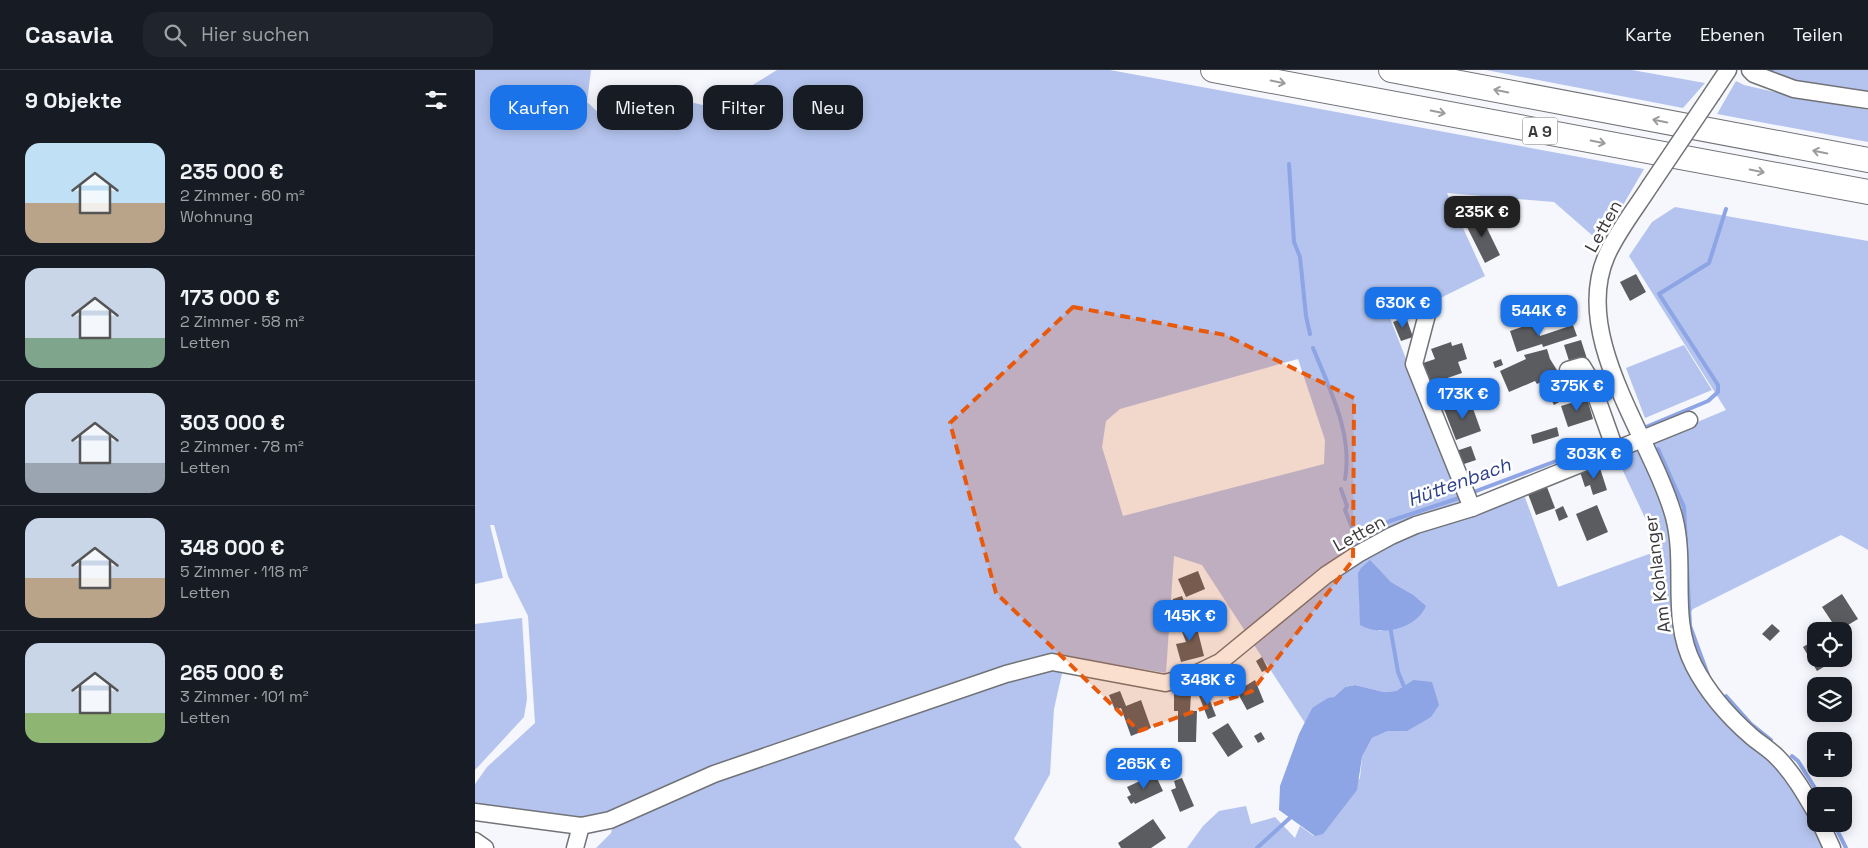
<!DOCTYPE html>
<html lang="de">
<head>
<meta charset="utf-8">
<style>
  :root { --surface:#171b24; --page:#20242c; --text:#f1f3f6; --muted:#9ea1a6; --line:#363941; --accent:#1a73e8 }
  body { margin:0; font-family:"Space Grotesk",sans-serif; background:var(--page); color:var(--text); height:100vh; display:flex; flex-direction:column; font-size:19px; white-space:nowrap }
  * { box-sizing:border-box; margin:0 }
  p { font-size:16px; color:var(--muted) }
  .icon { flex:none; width:28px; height:28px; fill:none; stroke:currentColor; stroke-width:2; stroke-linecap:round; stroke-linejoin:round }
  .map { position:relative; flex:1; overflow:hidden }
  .drawer { display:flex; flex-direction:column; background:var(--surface); width:475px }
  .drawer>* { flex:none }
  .top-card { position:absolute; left:15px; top:15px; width:475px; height:45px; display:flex; gap:10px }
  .tools { position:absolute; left:1332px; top:552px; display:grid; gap:10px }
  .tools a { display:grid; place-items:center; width:45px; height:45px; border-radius:10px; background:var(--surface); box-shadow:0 2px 12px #0003; font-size:25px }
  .price { position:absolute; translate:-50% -42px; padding:0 11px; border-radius:10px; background:var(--accent); color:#fff; font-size:16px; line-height:32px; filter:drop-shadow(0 1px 2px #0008) }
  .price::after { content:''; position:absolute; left:50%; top:30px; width:15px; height:11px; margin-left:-8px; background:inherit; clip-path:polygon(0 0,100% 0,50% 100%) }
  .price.active { background:#222; color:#fff }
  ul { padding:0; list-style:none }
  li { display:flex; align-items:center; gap:15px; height:125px; padding:0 25px }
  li+li { border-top:1px solid var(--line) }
  li span { display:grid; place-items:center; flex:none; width:140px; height:100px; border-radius:15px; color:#555 }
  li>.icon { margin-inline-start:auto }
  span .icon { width:60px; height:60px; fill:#fffc; stroke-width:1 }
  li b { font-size:21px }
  h2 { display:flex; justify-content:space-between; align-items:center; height:60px; padding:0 25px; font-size:21px }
  .tag { padding:0 18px; border-radius:15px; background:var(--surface); box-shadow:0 2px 12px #0003; font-size:18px; line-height:45px }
  .tag.active { background:var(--accent); color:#fff }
  header { display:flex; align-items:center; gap:30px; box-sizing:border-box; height:70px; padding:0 25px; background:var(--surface); border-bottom:1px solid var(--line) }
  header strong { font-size:24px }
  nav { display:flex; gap:28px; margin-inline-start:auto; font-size:18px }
  .search { width:350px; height:45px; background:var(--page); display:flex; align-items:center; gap:12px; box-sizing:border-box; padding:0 18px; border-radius:15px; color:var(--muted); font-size:19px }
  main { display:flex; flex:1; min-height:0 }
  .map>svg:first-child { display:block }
</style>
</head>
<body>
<header>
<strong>Casavia</strong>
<div class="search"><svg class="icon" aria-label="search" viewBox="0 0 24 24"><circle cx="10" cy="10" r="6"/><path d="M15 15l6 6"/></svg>Hier suchen</div>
<nav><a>Karte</a><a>Ebenen</a><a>Teilen</a></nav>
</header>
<main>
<section class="drawer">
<h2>9 Objekte<svg class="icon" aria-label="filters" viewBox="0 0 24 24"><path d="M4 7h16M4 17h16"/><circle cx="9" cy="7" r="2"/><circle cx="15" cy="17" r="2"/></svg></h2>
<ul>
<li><span style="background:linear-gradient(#bfe0f5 60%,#b9a48a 0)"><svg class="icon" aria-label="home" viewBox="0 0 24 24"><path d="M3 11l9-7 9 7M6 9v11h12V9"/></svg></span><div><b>235 000 €</b><p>2 Zimmer · 60 m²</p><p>Wohnung</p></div></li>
<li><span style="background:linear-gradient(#c9d6e8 70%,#7fa58c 0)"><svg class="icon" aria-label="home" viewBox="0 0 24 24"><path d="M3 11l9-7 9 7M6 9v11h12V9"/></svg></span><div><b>173 000 €</b><p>2 Zimmer · 58 m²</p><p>Letten</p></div></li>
<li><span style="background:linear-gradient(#c9d6e8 70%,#9aa5b1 0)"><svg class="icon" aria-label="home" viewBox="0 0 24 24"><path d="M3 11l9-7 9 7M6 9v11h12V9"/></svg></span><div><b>303 000 €</b><p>2 Zimmer · 78 m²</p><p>Letten</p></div></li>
<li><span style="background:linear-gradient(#c9d6e8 60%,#b9a48a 0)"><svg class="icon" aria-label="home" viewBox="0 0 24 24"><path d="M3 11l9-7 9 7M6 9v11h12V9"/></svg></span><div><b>348 000 €</b><p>5 Zimmer · 118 m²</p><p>Letten</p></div></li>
<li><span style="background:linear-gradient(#c9d6e8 70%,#8fb573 0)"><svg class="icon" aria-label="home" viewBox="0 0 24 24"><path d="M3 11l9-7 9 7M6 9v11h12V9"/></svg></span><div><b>265 000 €</b><p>3 Zimmer · 101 m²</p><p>Letten</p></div></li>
</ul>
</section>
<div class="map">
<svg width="1393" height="778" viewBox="0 0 1393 778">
  <rect width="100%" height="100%" fill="#f6f7fc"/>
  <g fill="#b4c4ee" fill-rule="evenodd">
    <path d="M0 0H116L112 32 136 54 159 25 179 15 211 31 236 37 253 30 302 0H635L1169 99 1126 173 1079 132 972 123 1010 206 945 238 915 248 988 435 1045 414 1083 517 1185 480 1141 386 1251 340 1154 186 1177 152 1200 137 1393 171V480L1366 465 1218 539 1202 560 1212 592 1300 690 1327 728 1353 778H712L728 756 744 741 771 736 776 754 800 747 820 768 825 756 839 766 885 708 887 687 897 668 913 661H932L938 610 921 621 909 622 880 615 870 617 859 627 837 638 830 653 727 495 699 486 691 603 577 584 588 599 579 639 575 704 539 769 547 778H121L136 763 141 743C95 757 47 745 0 737V714L12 697 60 653 53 546 33 506 19 455H15L28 508 0 514ZM823 289 850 370 849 394 648 446 627 377 631 351 645 339ZM895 491 916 512 937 524 925 557 905 561 886 555 884 526Z"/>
    <path d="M1011 0H1157L1230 13 1208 38Z"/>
    <path d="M1287 0H1393V25L1330 15Z"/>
    <path d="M1261 11 1269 15 1326 28 1393 40V72L1242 44Z"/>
    <path d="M1209 275 1237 320 1170 348 1151 298Z"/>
    <path d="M47 548 52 629 49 647 0 700V554Z"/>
  </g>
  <g fill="#8da4e5">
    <path d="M895 490 916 512 937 524 951 536C941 559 906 567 885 555L883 503 886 498Z"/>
    <path d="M938 610 957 612 964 635 956 647 932 661H913L897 668 887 687 882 720 848 764 840 766 804 740 805 716 824 664 837 638 853 628 859 627 870 617 880 615 909 622 921 621Z"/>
  </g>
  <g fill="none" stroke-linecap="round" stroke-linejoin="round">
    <g stroke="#8da4e5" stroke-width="4">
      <path d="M1296 1 1297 0"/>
      <path d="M814 94 819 172 825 187 831 246 835 264"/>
      <path d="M838 278C855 320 878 364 870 409"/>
      <path d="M1171 357 1233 331 1243 322V315L1184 224 1234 193 1251 139"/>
      <path d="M1183 379 1209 437 1215 556 1233 605"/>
      <path d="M866 419 872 436 870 440 882 470"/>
      <path d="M996 423 1097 385"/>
      <path d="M881 468 915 451 987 427"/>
      <path d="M915 556 923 602 930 619"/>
      <path d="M1251 626 1276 654 1296 670"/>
      <path d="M1317 686 1323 691 1345 726"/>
      <path d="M1359 754 1371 778"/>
      <path d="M782 778 817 746"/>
    </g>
  </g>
  <g fill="#5b5c60">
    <path d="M1005 144 1025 185 1010 193 989 151Z"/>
    <path d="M1161 204 1171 222 1155 231 1145 212Z"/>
    <path d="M931 247 938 267 926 271 918 252Z"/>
    <path d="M1061 252 1065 266 1098 255 1102 266 1068 277 1067 274 1042 282 1035 261Z"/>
    <path d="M1106 270 1112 289 1095 294 1089 275Z"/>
    <path d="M976 272 977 276 987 273 992 289 983 292 987 303 952 315 945 294 960 289 956 279Z"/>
    <path d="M1072 279 1075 289 1087 308 1073 315 1070 310 1062 314 1060 311 1034 322 1025 301 1051 289 1049 285Z"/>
    <path d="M1026 289 1028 295 1020 298 1018 292Z"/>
    <path d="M1103 304 1110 317 1079 335 1072 322Z"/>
    <path d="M1112 328 1118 349 1093 357 1086 336Z"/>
    <path d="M995 330 1006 361 981 370 969 339Z"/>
    <path d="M1082 357 1084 366 1058 374 1056 365Z"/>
    <path d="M996 376 1001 390 986 395 981 381Z"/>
    <path d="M1124 395 1132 420 1118 425 1115 415 1110 417 1105 402Z"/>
    <path d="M1072 417 1080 438 1061 445 1053 424Z"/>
    <path d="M1122 435 1133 462 1112 471 1101 444Z"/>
    <path d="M1088 436 1093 447 1084 451 1080 440Z"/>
    <path d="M723 501 730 519 711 527 703 509Z"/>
    <path d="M1367 524 1383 549 1363 561 1347 537Z"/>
    <path d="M707 526 712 539 697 545 698 529Z"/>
    <path d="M720 550 729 586 706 592 701 574 711 572 704 554Z"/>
    <path d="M1297 554 1305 561 1295 571 1287 564Z"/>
    <path d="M1341 569V589H1355L1357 592 1342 601 1328 577Z"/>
    <path d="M787 587 793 599 787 602 781 591Z"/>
    <path d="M760 605 767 618 780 610 789 632 772 640 761 620 754 624 747 611Z"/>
    <path d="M645 621 651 636 666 630 676 658 656 666 646 638 640 640 634 625Z"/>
    <path d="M699 623 716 624 715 641H722L721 672H703V641H699Z"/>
    <path d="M732 623 741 646 733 649 724 626Z"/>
    <path d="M753 653 768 677 753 687 737 663Z"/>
    <path d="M786 662 790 669 783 673 779 666Z"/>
    <path d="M680 704 688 721 660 734 659 732 656 734 652 727 656 725 652 717Z"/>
    <path d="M707 708 719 736 705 742 696 720 701 718 699 711Z"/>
    <path d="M678 749 691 768 676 778H646L643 773Z"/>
  </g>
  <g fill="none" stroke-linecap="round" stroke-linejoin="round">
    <defs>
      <g id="minor">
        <path d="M1275 0 1279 4 1319 19 1393 30"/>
        <path d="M1237 24 1253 0"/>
        <path d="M1175 116C1161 138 1141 163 1131 187 1096 269 1178 370 1199 447 1212 497 1194 548 1219 596 1233 623 1253 646 1276 666 1284 673 1294 679 1302 687 1318 703 1330 724 1341 743"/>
        <path d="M955 233 939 294 997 438"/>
        <path d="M1093 300 1107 296 1115 309 1140 379"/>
        <path d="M0 742 106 756 135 750 239 704 531 604 577 592 690 613 716 606 745 592 851 505 883 484 916 466 941 455 997 438 1214 350"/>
        <path d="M1346 754 1357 778"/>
        <path d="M0 771 10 778"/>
        <path d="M100 778 106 756"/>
      </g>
      <g id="highway">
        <path d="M738 0 1393 122"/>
        <path d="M916 0 1393 90"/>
      </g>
    </defs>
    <use href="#minor" stroke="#717377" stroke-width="19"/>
    <use href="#highway" stroke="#717377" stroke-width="26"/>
    <use href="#minor" stroke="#fff" stroke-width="16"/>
    <use href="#highway" stroke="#fff" stroke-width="24"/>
    <defs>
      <path id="minor-bridge" d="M1175 116 1237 24"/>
    </defs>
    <use href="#minor-bridge" stroke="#717377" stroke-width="19" stroke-linecap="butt"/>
    <use href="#minor-bridge" stroke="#fff" stroke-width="16"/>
  </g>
  <defs><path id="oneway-shaft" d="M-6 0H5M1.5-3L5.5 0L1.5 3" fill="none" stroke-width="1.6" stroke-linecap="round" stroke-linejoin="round" transform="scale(1.25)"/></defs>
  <g stroke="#9c9c9e">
    <use href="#oneway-shaft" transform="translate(803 12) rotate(11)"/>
    <use href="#oneway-shaft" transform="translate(1026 21) rotate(-169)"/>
    <use href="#oneway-shaft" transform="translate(963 42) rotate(11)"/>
    <use href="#oneway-shaft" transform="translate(1185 51) rotate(-169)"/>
    <use href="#oneway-shaft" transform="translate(1123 72) rotate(11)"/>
    <use href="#oneway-shaft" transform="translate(1345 82) rotate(-169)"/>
    <use href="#oneway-shaft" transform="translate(1282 101) rotate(11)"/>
  </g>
  <path fill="#e8590c" fill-opacity="0.2" stroke="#e8590c" stroke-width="4" stroke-dasharray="10 6" stroke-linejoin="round" d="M598 237 750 265 879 328 878 490 777 621 664 661 521 523 475 353Z"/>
  <g text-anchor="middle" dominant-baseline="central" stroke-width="5" stroke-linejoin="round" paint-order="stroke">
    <rect fill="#fff" stroke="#757576" stroke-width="1" x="1047.5" y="47.5" width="35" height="27" rx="4"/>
    <g font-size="16" font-weight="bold" fill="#3a3a3c">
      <text x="1065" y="61">A 9</text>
    </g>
    <g font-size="18" fill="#3a3a3c" stroke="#fff">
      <text transform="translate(1128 156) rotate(-61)">Letten</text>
      <text transform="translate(884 463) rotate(-29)">Letten</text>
      <text transform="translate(1182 504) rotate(-97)">Am Kohlanger</text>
    </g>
    <g font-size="19" font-style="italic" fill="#2c408c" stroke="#fff">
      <text transform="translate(984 412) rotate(-20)">Hüttenbach</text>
    </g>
  </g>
</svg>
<div class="tools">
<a><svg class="icon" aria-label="locate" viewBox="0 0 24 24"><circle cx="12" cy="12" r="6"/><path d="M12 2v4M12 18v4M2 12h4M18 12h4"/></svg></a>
<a><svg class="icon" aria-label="layers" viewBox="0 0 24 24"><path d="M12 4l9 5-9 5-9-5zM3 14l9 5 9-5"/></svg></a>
<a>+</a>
<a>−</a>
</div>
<b class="price active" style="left:1007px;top:168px">235K €</b>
<b class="price" style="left:928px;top:259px">630K €</b>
<b class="price" style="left:1064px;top:267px">544K €</b>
<b class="price" style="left:1102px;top:342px">375K €</b>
<b class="price" style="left:988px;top:350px">173K €</b>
<b class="price" style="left:1119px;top:410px">303K €</b>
<b class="price" style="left:715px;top:572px">145K €</b>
<b class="price" style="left:733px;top:636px">348K €</b>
<b class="price" style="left:669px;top:720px">265K €</b>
<div class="top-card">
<a class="tag active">Kaufen</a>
<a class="tag">Mieten</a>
<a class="tag">Filter</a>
<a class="tag">Neu</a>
</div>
</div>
</main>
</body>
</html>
